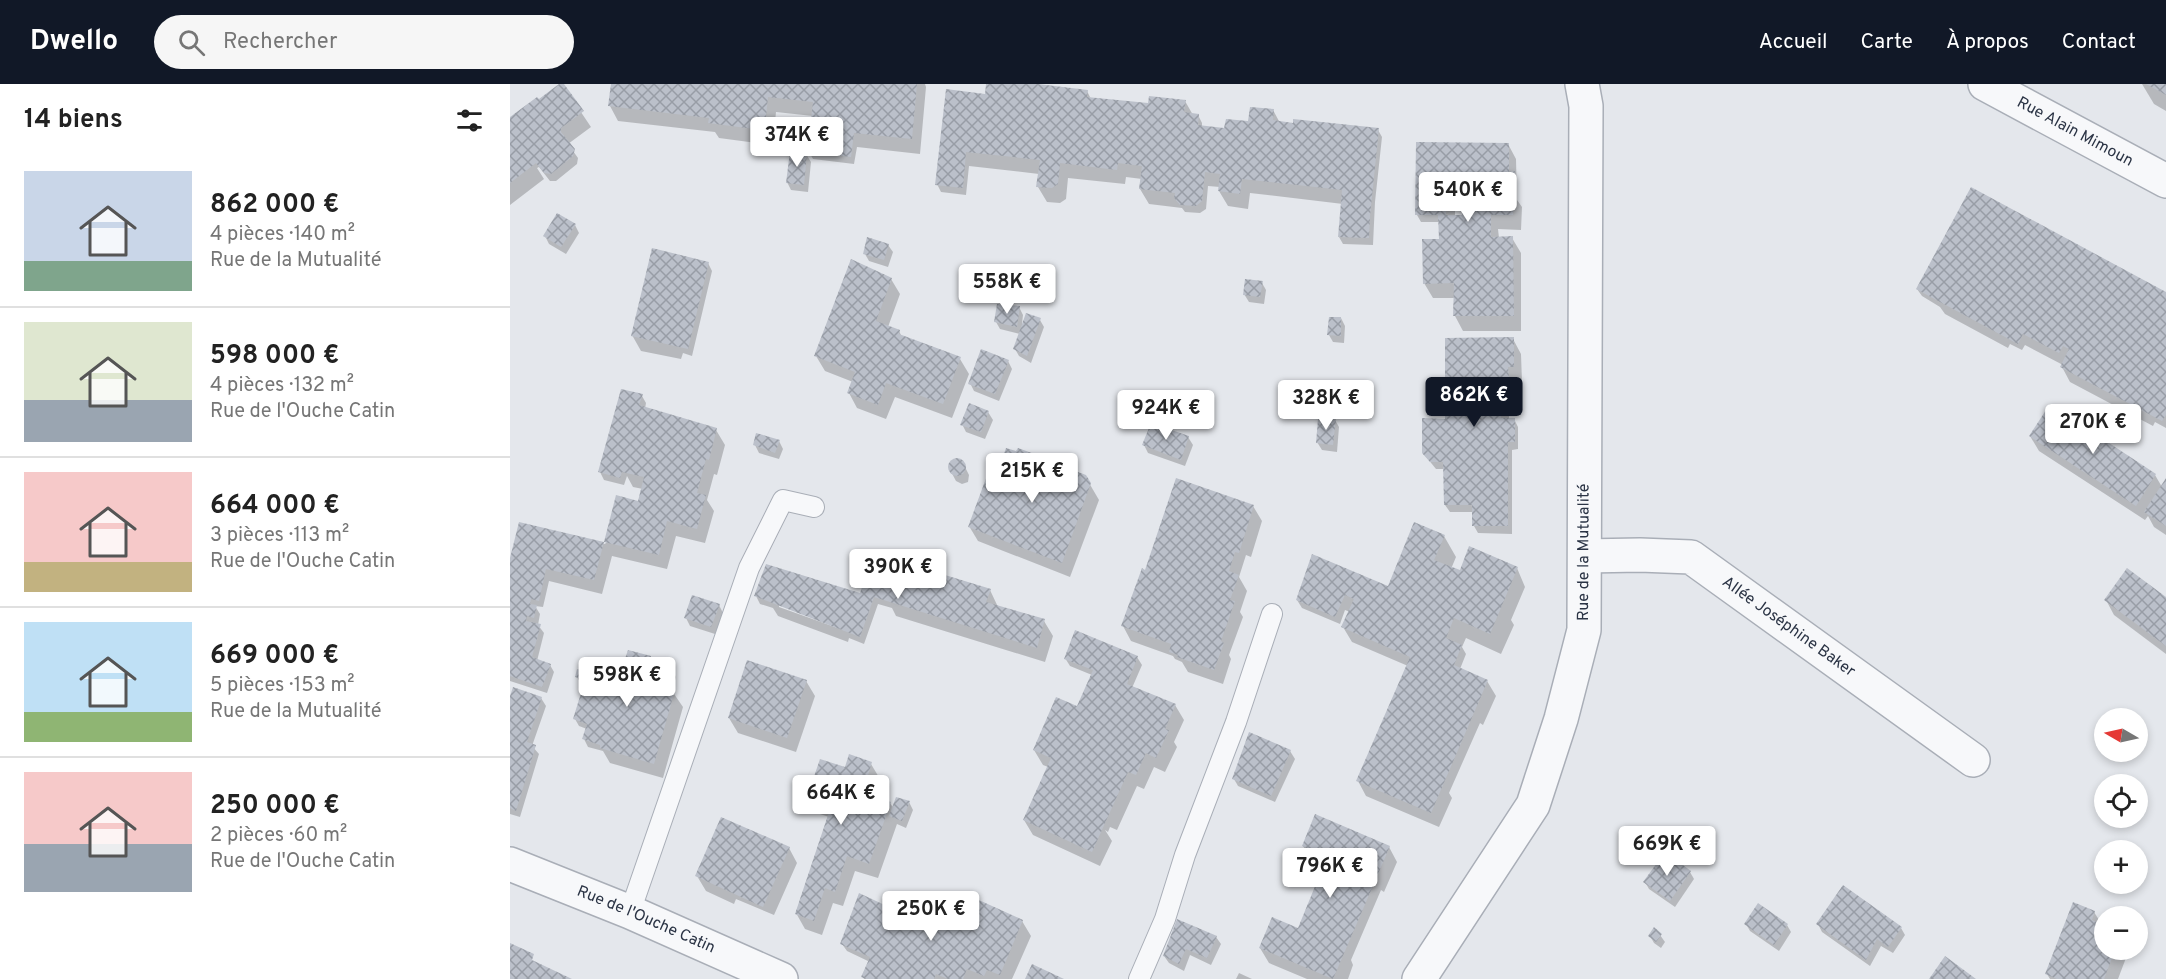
<!DOCTYPE html>
<html lang="fr">
<head>
<meta charset="utf-8">
<style>
  :root { --surface:#fff; --page:#f6f6f6; --text:#222; --muted:#767676; --line:#e0e0e0; --accent:#111827 }
  body { margin:0; font-family:Overpass,sans-serif; background:var(--page); color:var(--text); height:100vh; display:flex; flex-direction:column; font-size:22px; white-space:nowrap }
  * { box-sizing:border-box; margin:0 }
  p { font-size:20px; color:var(--muted) }
  .icon { flex:none; width:33px; height:33px; fill:none; stroke:currentColor; stroke-width:2; stroke-linecap:round; stroke-linejoin:round }
  .map { position:relative; flex:1; overflow:hidden }
  .details { display:flex; flex-direction:column; background:var(--surface); width:510px }
  .details>* { flex:none }
  .needle { width:39px; rotate:279deg }
  .tools { position:absolute; left:1584px; top:624px; display:grid; gap:12px }
  .tools a { display:grid; place-items:center; width:54px; height:54px; border-radius:50%; background:var(--surface); box-shadow:0 3px 9px #0003; font-size:30px }
  .price { position:absolute; translate:-50% -51px; padding:0 14px; border-radius:6px; background:#fff; color:#222; font-size:20px; line-height:39px; filter:drop-shadow(0 2px 3px #0008) }
  .price::after { content:''; position:absolute; left:50%; top:36px; width:18px; height:14px; margin-left:-9px; background:inherit; clip-path:polygon(0 0,100% 0,50% 100%) }
  .price.on { background:var(--accent); color:#fff }
  ul { padding:0; list-style:none }
  li { display:flex; align-items:center; gap:18px; height:150px; padding:0 24px }
  li+li { border-top:2px solid var(--line) }
  li span { display:grid; place-items:center; flex:none; width:168px; height:120px; border-radius:0px; color:#555 }
  li>.icon { margin-inline-start:auto }
  span .icon { width:72px; height:72px; fill:#fffc; stroke-width:1 }
  li b { font-size:26px }
  h2 { display:flex; justify-content:space-between; align-items:center; height:72px; padding:0 24px; font-size:26px }
  header { display:flex; align-items:center; gap:36px; box-sizing:border-box; height:84px; padding:0 30px; background:var(--accent); color:#fff }
  header strong { font-size:28px }
  nav { display:flex; gap:33px; margin-inline-start:auto; font-size:21px }
  .search { width:420px; height:54px; background:var(--page); display:flex; align-items:center; gap:15px; box-sizing:border-box; padding:0 21px; border-radius:33px; color:var(--muted); font-size:22px }
  main { display:flex; flex:1; min-height:0 }
  .map>svg:first-child { display:block }
</style>
</head>
<body>
<header>
<strong>Dwello</strong>
<div class="search"><svg class="icon" aria-label="search" viewBox="0 0 24 24"><circle cx="10" cy="10" r="6"/><path d="M15 15l6 6"/></svg>Rechercher</div>
<nav><a>Accueil</a><a>Carte</a><a>À propos</a><a>Contact</a></nav>
</header>
<main>
<section class="details">
<h2>14 biens<svg class="icon" aria-label="filters" viewBox="0 0 24 24"><path d="M4 7h16M4 17h16"/><circle cx="9" cy="7" r="2"/><circle cx="15" cy="17" r="2"/></svg></h2>
<ul>
<li><span style="background:linear-gradient(#c9d6e8 75%,#7fa58c 0)"><svg class="icon" aria-label="home" viewBox="0 0 24 24"><path d="M3 11l9-7 9 7M6 9v11h12V9"/></svg></span><div><b>862 000 €</b><p>4 pièces · 140 m²</p><p>Rue de la Mutualité</p></div></li>
<li><span style="background:linear-gradient(#dfe7d0 65%,#9aa5b1 0)"><svg class="icon" aria-label="home" viewBox="0 0 24 24"><path d="M3 11l9-7 9 7M6 9v11h12V9"/></svg></span><div><b>598 000 €</b><p>4 pièces · 132 m²</p><p>Rue de l'Ouche Catin</p></div></li>
<li><span style="background:linear-gradient(#f6c9c9 75%,#c2b280 0)"><svg class="icon" aria-label="home" viewBox="0 0 24 24"><path d="M3 11l9-7 9 7M6 9v11h12V9"/></svg></span><div><b>664 000 €</b><p>3 pièces · 113 m²</p><p>Rue de l'Ouche Catin</p></div></li>
<li><span style="background:linear-gradient(#bfe0f5 75%,#8fb573 0)"><svg class="icon" aria-label="home" viewBox="0 0 24 24"><path d="M3 11l9-7 9 7M6 9v11h12V9"/></svg></span><div><b>669 000 €</b><p>5 pièces · 153 m²</p><p>Rue de la Mutualité</p></div></li>
<li><span style="background:linear-gradient(#f6c9c9 60%,#9aa5b1 0)"><svg class="icon" aria-label="home" viewBox="0 0 24 24"><path d="M3 11l9-7 9 7M6 9v11h12V9"/></svg></span><div><b>250 000 €</b><p>2 pièces · 60 m²</p><p>Rue de l'Ouche Catin</p></div></li>
</ul>
</section>
<div class="map">
<svg width="1656" height="895" viewBox="0 0 1656 895">
  <defs>
    <pattern id="building-cross-hatch" width="8" height="8" patternUnits="userSpaceOnUse" patternTransform="scale(1.5)"><rect width="8" height="8" fill="#bbc0ca"/><path d="M0 0l8 8M0 8l8-8" fill="none" stroke="#989da6"/></pattern>
  </defs>
  <rect width="100%" height="100%" fill="#e4e7ec"/>
  <g fill="#0003" fill-rule="evenodd">
    <path d="M52 0 81 43 58 60 68 74 67 80 46 97H40L29 83 27 84 34 95 0 121V35Z"/>
    <path d="M102 0H415L416 3 410 70 347 63 344 80 303 75 299 68 303 32 266 28 263 59 261 61 209 54 205 48 108 37 100 22Z"/>
    <path d="M477 0H514L577 7 581 15 640 21 675 17 683 31H688L692 39V43L716 45 740 39 763 26 770 39 868 46 872 53 865 118 863 161 833 160 829 153 833 120 740 109 738 125 718 122 709 107 710 103 698 102 696 125 690 129 675 128 672 124 639 120 630 105 632 95 616 93 615 100 558 94 556 115 550 119 537 118 528 103 529 90 459 82 456 111 431 108 427 100 476 11Z"/>
    <path d="M1632 0H1656V27L1644 20Z"/>
    <path d="M998 60 1006 75 1007 116 1012 123 1011 146 988 145 989 154H1002L1011 169V247H953L945 232V214H923L914 199 930 156V138H911L907 131ZM945 123 954 124 953 133H945Z"/>
    <path d="M296 70 301 78 298 108 281 106 277 98Z"/>
    <path d="M65 141 69 149 56 170 39 160 35 152Z"/>
    <path d="M378 161 383 168 378 183 359 177 355 170Z"/>
    <path d="M198 179 202 187 182 272 173 269 171 275 131 267 122 251Z"/>
    <path d="M381 195 390 210 378 243 389 247 392 253 450 275 459 290 442 334 385 313 376 335 347 324 339 309 343 298 315 287 306 272Z"/>
    <path d="M752 199 756 206 754 220 739 218 734 210Z"/>
    <path d="M1407 205 1656 209V344L1645 338 1643 342 1560 298 1552 283 1553 281 1515 261 1512 266 1500 260 1498 264 1435 230 1430 223 1412 212Z"/>
    <path d="M509 223 513 231 512 240 530 236 534 243 521 279 509 272 505 265 510 250 490 245 486 238Z"/>
    <path d="M831 234 835 242 834 259 823 258 819 251Z"/>
    <path d="M1003 255 1011 270 1012 298H1002V301H999V335H1004L1008 343V365L1002 366V450L968 449 964 442V428H940L935 421V385H926L913 369 937 336Z"/>
    <path d="M498 277 502 285 489 317 464 307 460 299Z"/>
    <path d="M132 312 136 319 135 325 206 346 215 361 207 391 204 390 197 416 204 427 195 459 166 452 157 485 102 472 92 510 39 497 33 523 25 522 30 530 28 541 34 549 27 577 40 581 44 588 37 609 0 597V480L10 439 95 460 129 419 133 405 123 403 117 392 114 401 94 396 90 388Z"/>
    <path d="M666 322 671 330 669 343 654 341 650 334Z"/>
    <path d="M478 328 483 336 475 355 456 348 452 340Z"/>
    <path d="M825 336 829 343 827 368 812 366 807 358Z"/>
    <path d="M1520 352 1645 391 1652 403 1656 397V451L1644 443 1638 432 1635 436 1529 367Z"/>
    <path d="M678 353 683 361 675 382 638 369 634 361Z"/>
    <path d="M269 357 273 365 269 375 249 369 245 361Z"/>
    <path d="M446 375 452 377 459 391 458 398 452 400 446 397 439 384 441 378Z"/>
    <path d="M575 392 589 416 560 493 468 457 459 442Z"/>
    <path d="M743 422 752 437 741 473 736 471 729 493 737 507 730 528 733 533 719 571 721 575 713 600 678 588 672 578 665 575 663 572 621 557 613 542 635 488Z"/>
    <path d="M934 452 946 473 941 485 950 488 1007 484 1015 503 1001 536 1004 541 991 570 956 554 952 563 956 570 950 585 977 597 986 612 973 641 970 639 939 709 942 714 929 743 856 712 848 697 898 582 842 558 833 543 840 528 835 526 830 540 792 524 787 516 879 504Z"/>
    <path d="M387 488 480 506 488 523 534 537 543 552 535 578 386 532 382 524 368 520 354 560 339 554 338 558 268 532 263 524 250 520 246 512 351 511ZM269 520 336 547 269 523Z"/>
    <path d="M1656 515V570L1604 531 1596 516Z"/>
    <path d="M209 521 213 529 205 550 180 542 176 534Z"/>
    <path d="M140 573 144 580 162 585 166 593 162 607 173 623 153 694 100 679 93 667 78 663 74 655 77 645 69 642 65 635 75 602 71 600 67 593 106 599Z"/>
    <path d="M627 573 632 581 622 604 665 621 674 636 664 658 667 663 655 688 644 683 634 705 627 702 607 746 600 743 598 748 595 746 602 757 590 782 523 751 514 736 538 683 533 681 524 666 567 624 582 591 560 582 555 574Z"/>
    <path d="M296 597 305 612 286 668 228 649 219 634Z"/>
    <path d="M31 614 36 622 22 662 29 670 10 733 0 730V617Z"/>
    <path d="M740 650 780 667 785 675 765 718 728 702 724 695Z"/>
    <path d="M361 680 370 695 364 714 380 719 384 725 399 718 403 726 396 744 387 740 368 794 345 787 333 822 323 819 312 851 295 845 286 829 319 733 301 727 296 719 334 684Z"/>
    <path d="M793 762 879 763 887 778 874 808 871 806 841 876 843 881 838 895H797L759 879 750 864 789 846 815 783 802 777Z"/>
    <path d="M279 764 287 779 264 831 226 815 224 820 196 807 187 792Z"/>
    <path d="M1180 788 1184 795 1165 823 1139 805 1135 798Z"/>
    <path d="M380 825 384 834 425 854 448 844 512 837 521 852 502 895H354L353 893 360 878 337 867 332 860Z"/>
    <path d="M1584 828 1589 836 1587 840 1594 843V866H1619L1608 895H1540L1537 890Z"/>
    <path d="M1236 840 1277 841 1281 848 1269 867 1240 847Z"/>
    <path d="M1308 840 1391 844 1395 851 1383 869 1371 862 1360 882 1312 848Z"/>
    <path d="M1150 851 1155 858 1151 864 1144 859 1140 852Z"/>
    <path d="M706 853 711 860 701 881 680 871 674 887 659 879 654 872Z"/>
    <path d="M729 889 742 895H726Z"/>
  </g>
  <g fill="url(#building-cross-hatch)" fill-rule="evenodd">
    <path d="M49 0H54L74 27 51 44V48L65 65 63 72 41 90 34 89 26 79 0 99V33L27 13 29 15Z"/>
    <path d="M101 0H407L402 55 344 49 341 73 297 68 303 18 258 13 255 43 252 46 198 39 199 34 98 22Z"/>
    <path d="M476 0H528L578 6 577 13 638 19 639 12 676 16 674 28 689 30 688 41 714 44 716 35 738 37 740 23 764 25 763 36 783 39V35L869 44 860 132 859 154 828 153 832 106 732 95 730 110 708 107 710 90 695 88 692 117 686 122 670 121 664 114 665 109 629 105 632 82 608 79 607 86 550 79 548 100 542 104 526 103 530 76 456 68 453 104 425 101 436 5 475 10Z"/>
    <path d="M1636 0H1656V11Z"/>
    <path d="M906 58 999 59V88L1005 87 1003 131H981V153L1003 152 1004 232H943L944 199 913 200 912 155H929L928 131H905ZM937 109H952V131H936Z"/>
    <path d="M280 67 297 69 294 101 276 99Z"/>
    <path d="M1461 103 1656 208V331L1652 337 1550 283 1559 265 1553 262 1549 269 1513 250 1508 260 1406 205Z"/>
    <path d="M47 129 66 140 51 163 33 152Z"/>
    <path d="M357 153 379 160 374 176 353 170Z"/>
    <path d="M142 164 199 178 178 265 121 252Z"/>
    <path d="M341 175 382 194 366 237 390 246 389 250 451 273 433 320 376 299 368 321 337 309 345 288 304 272Z"/>
    <path d="M735 195 753 197 750 213 733 211Z"/>
    <path d="M487 220 510 222 507 243 484 238Z"/>
    <path d="M516 229 531 234 517 272 503 265Z"/>
    <path d="M819 233H831V252L817 251Z"/>
    <path d="M1004 253V283H998L999 294H991V334H1005V358H998V442H962V421H934L933 378H920L912 369V334L935 335V254Z"/>
    <path d="M471 265 499 276 485 310 458 300Z"/>
    <path d="M111 305 133 310 129 321 207 344 199 376 196 375 187 409 196 411 187 445 157 437 149 471 94 458 106 411 128 417 134 393 112 388 110 394 88 388Z"/>
    <path d="M459 319 479 327 471 348 450 341Z"/>
    <path d="M650 319 667 321 666 336 648 334Z"/>
    <path d="M1540 320 1646 390 1626 422 1519 352Z"/>
    <path d="M826 334 823 361 806 359 808 335Z"/>
    <path d="M641 339 679 352 671 376 632 361Z"/>
    <path d="M246 349 270 356 265 369 243 361Z"/>
    <path d="M496 364 506 367 508 364 560 383V385L576 391 581 399 552 479 458 443 478 389 486 392Z"/>
    <circle cx="447" cy="383" r="9"/>
    <path d="M666 394 744 421 729 469 725 468 719 487 729 491 720 516 725 517 711 557 714 559 704 586 667 573 668 571 659 568 661 560 611 542 632 484 635 486Z"/>
    <path d="M1656 394V442L1634 428Z"/>
    <path d="M9 438 94 458 84 496 36 485 29 517 21 515 20 520 27 521 24 534 17 532 16 537 31 540 22 573 41 580 32 603 0 592V474Z"/>
    <path d="M904 438 935 451 924 476 950 486 959 462 1008 483 980 550 944 534 936 554 952 561 944 581 978 596 921 729 846 697 900 573 831 543 844 515 835 511 825 533 786 516 802 470 878 502Z"/>
    <path d="M361 477 386 484 389 477 481 505 476 518 535 535 527 564 364 513 350 553 244 512 256 480 350 509Z"/>
    <path d="M1617 484 1656 513V562L1594 516Z"/>
    <path d="M182 511 210 520 201 543 174 534Z"/>
    <path d="M565 546 628 572 617 600 666 620 655 645 659 646 646 674 636 669 626 691 618 688 582 768 513 736 541 674 523 666 546 613 567 622 583 586 554 575Z"/>
    <path d="M118 566 141 572 140 578 163 584 157 604 165 606 144 680 90 664V661L72 655 77 640 63 635 75 596 65 593 67 585 107 598Z"/>
    <path d="M237 576 297 596 277 654 218 634Z"/>
    <path d="M3 603 32 613 17 658 26 661 6 727 0 724V612Z"/>
    <path d="M739 648 781 666 761 712 722 695Z"/>
    <path d="M339 670 362 678 353 708 381 718 359 780 337 772 325 808 315 804 304 837 285 830 319 728 295 719 310 675 335 683Z"/>
    <path d="M386 713 400 717 392 737 379 732Z"/>
    <path d="M805 730 880 762 823 895 749 864 762 833 788 844 817 773 792 762Z"/>
    <path d="M211 733 280 763 253 823 185 792Z"/>
    <path d="M1155 768 1181 787 1160 817 1133 798Z"/>
    <path d="M1333 801 1392 843 1378 863 1367 855 1356 876 1306 840Z"/>
    <path d="M349 809 381 824 378 830 425 852 433 834 448 840 460 812 513 836 490 891 477 886 474 892 457 885 453 895H438L426 890 424 895H356L351 893 360 873 330 860Z"/>
    <path d="M1563 818 1585 827 1582 836 1594 841V866H1605L1594 895H1547L1535 890Z"/>
    <path d="M1248 819 1278 840 1264 861 1234 840Z"/>
    <path d="M667 835 707 852 697 874 676 865 669 880 653 872Z"/>
    <path d="M1144 843 1152 850 1146 858 1138 852Z"/>
    <path d="M0 859 24 870 22 876 62 895H0Z"/>
    <path d="M1435 872 1466 895H1419Z"/>
    <path d="M522 880 554 895H515Z"/>
  </g>
  <g fill="none" stroke-linecap="round" stroke-linejoin="round">
    <defs>
      <g id="service">
        <path d="M120 828 239 484 273 416 304 423"/>
        <path d="M629 895 655 835 675 771 726 638 762 530"/>
      </g>
      <g id="minor">
        <path id="s1" d="M1475 0 1656 97"/>
        <path id="s2" d="M1075 472 1130 471 1181 473 1463 676"/>
        <path id="s3" d="M0 780 120 828 271 895"/>
        <path id="s4" d="M909 895 1023 721 1051 635 1074 546 1076 22 1072 0"/>
      </g>
    </defs>
    <use href="#service" stroke="#a9aeb7" stroke-width="22"/>
    <use href="#minor" stroke="#a9aeb7" stroke-width="36"/>
    <use href="#service" stroke="#f7f8fa" stroke-width="20"/>
    <use href="#minor" stroke="#f7f8fa" stroke-width="33"/>
  </g>
  <g text-anchor="middle" dominant-baseline="central" stroke-width="4.5" stroke-linejoin="round" paint-order="stroke">
    <g font-size="16" fill="#2b3445" stroke="#f4f6f9">
      <text stroke="none"><textPath href="#s1" startOffset="102">Rue Alain Mimoun</textPath></text>
      <text stroke="none"><textPath href="#s4" startOffset="468">Rue de la Mutualité</textPath></text>
      <text stroke="none"><textPath href="#s2" startOffset="226">Allée Joséphine Baker</textPath></text>
      <text stroke="none"><textPath href="#s3" startOffset="147">Rue de l'Ouche Catin</textPath></text>
    </g>
  </g>
</svg>
<div class="tools">
<a><svg class="needle" viewBox="-14 -14 28 28"><path d="M0-13l5 13h-10z" fill="#e53935"/><path d="M0 13l5-13h-10z" fill="#767676"/></svg></a>
<a><svg class="icon" aria-label="locate" viewBox="0 0 24 24"><circle cx="12" cy="12" r="6"/><path d="M12 2v4M12 18v4M2 12h4M18 12h4"/></svg></a>
<a>+</a>
<a>−</a>
</div>
<b class="price" style="left:287px;top:84px">374K €</b>
<b class="price" style="left:958px;top:139px">540K €</b>
<b class="price" style="left:497px;top:231px">558K €</b>
<b class="price on" style="left:964px;top:344px">862K €</b>
<b class="price" style="left:816px;top:347px">328K €</b>
<b class="price" style="left:656px;top:357px">924K €</b>
<b class="price" style="left:1583px;top:371px">270K €</b>
<b class="price" style="left:522px;top:420px">215K €</b>
<b class="price" style="left:388px;top:516px">390K €</b>
<b class="price" style="left:117px;top:624px">598K €</b>
<b class="price" style="left:331px;top:742px">664K €</b>
<b class="price" style="left:1157px;top:793px">669K €</b>
<b class="price" style="left:820px;top:815px">796K €</b>
<b class="price" style="left:421px;top:858px">250K €</b>
</div>
</main>
</body>
</html>
